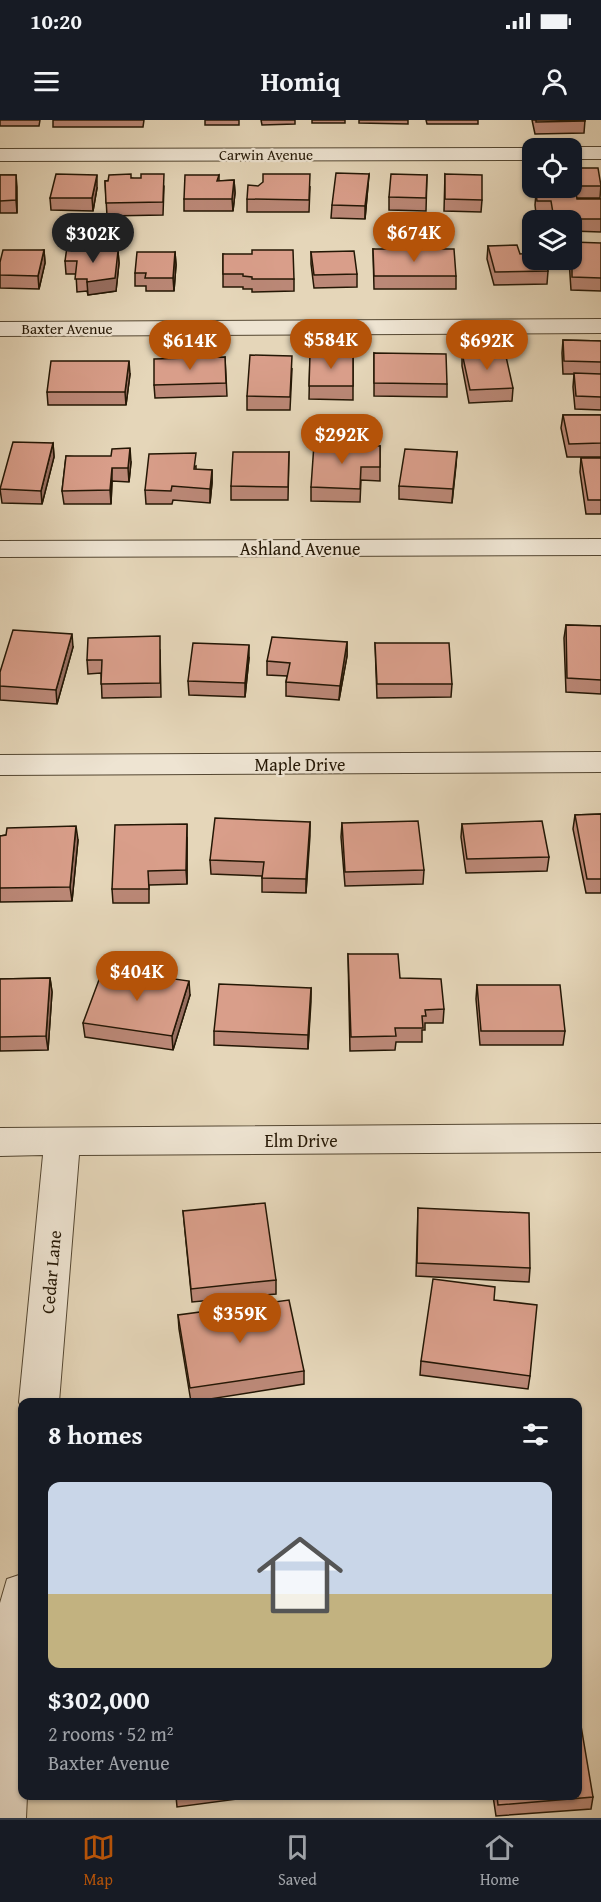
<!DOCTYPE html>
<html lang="en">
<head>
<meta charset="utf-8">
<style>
  :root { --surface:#171b24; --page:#20242c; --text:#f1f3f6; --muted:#9ea1a6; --line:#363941; --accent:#b45309 }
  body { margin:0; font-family:"Gentium Book Plus",serif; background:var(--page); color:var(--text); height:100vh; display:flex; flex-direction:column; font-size:22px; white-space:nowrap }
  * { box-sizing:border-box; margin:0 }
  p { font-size:20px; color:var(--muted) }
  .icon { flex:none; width:33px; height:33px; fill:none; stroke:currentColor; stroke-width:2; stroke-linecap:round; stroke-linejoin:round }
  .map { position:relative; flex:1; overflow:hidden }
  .side { position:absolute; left:18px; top:1278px; width:564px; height:402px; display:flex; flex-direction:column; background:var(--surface); border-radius:12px; box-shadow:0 2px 4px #0004 }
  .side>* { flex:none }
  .controls { position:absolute; left:522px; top:18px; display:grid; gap:12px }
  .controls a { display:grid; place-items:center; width:60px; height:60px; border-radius:12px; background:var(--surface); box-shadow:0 2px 4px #0004; font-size:30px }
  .price { position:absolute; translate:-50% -51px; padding:0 14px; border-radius:21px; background:var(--accent); color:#fff; font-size:20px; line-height:39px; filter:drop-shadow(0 2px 3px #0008) }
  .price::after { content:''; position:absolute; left:50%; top:36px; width:18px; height:14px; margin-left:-9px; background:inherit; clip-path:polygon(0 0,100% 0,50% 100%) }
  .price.selected { background:#222; color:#fff }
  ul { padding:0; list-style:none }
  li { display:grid; align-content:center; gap:12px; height:318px; padding:0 30px }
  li+li { border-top:2px solid var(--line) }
  li span { display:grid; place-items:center; height:186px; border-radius:12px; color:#555 }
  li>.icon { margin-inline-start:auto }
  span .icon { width:108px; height:108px; fill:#fffc; stroke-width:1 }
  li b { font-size:26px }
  h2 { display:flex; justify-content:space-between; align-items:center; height:72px; padding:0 30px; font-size:26px }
  .status { display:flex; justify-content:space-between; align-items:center; height:42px; padding:0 30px; background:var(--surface); direction:ltr }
  .status svg { height:16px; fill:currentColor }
  header { display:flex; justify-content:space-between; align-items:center; height:78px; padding:0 30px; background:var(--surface); font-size:27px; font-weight:800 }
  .tabs { display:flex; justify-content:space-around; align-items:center; height:84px; border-top:2px solid var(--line); background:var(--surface); font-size:16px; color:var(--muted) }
  .tabs a { display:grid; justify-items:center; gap:3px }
  .tabs .selected { color:var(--accent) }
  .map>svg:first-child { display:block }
</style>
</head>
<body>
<div class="status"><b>10:20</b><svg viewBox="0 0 49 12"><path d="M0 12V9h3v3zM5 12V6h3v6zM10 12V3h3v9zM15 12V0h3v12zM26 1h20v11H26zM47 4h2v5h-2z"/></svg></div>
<header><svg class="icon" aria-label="menu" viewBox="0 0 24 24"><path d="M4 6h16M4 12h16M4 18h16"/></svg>Homiq<svg class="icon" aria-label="person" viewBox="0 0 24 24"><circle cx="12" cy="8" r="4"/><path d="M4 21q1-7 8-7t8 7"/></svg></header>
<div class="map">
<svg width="601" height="1698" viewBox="0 0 601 1698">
  <rect width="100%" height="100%" fill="#e5d6b9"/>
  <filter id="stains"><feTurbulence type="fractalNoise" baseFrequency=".00333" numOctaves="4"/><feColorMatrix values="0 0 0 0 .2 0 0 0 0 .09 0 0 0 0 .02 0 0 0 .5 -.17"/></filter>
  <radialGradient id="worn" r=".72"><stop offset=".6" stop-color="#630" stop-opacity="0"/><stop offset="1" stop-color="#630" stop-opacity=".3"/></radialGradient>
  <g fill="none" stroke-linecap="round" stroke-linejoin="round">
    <defs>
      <g id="minor">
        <path d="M572 27H601V39H572V28H565Z"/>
        <path d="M532 28H535H532V40L0 41V29Z"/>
        <path d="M601 199V213L0 216V202Z"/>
        <path d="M601 419V435L0 437V421Z"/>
        <path d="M601 632V652L0 655V635Z"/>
        <path d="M601 1004V1032L79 1035 59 1282H22V1289L19 1282 43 1035 0 1036V1008Z"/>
        <path d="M22 1454V1676H27L26 1698H0V1483L7 1459Z"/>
      </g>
    </defs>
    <use href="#minor" stroke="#544732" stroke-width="2"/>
    <use href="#minor" fill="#eee4d2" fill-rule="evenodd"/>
  </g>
  <g fill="#b87" stroke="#241705" stroke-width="1.5">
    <path d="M0 0H40L39 6H0Z"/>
    <path d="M53 0H144L143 7H53Z"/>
    <rect x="205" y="0" width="34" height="5"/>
    <path d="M261 0H295V4L262 5Z"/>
    <rect x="312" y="0" width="33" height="3"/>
    <path d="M359 0H408V4L359 3Z"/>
    <path d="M426 0H478V4H427Z"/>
    <path d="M532 0H585L584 13 535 14Z"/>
    <path d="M572 48 601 64 600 78H576L577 79H601V112L572 111V100H551L550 94H536L535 85 536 73H548L547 68H572Z"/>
    <path d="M369 54 365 99 331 98 332 85Z"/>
    <path d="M445 54 482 80 481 92 444 91Z"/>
    <path d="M0 55H16L17 93H0Z"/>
    <path d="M219 55V61L234 60 235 73 233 91H184V79Z"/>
    <path d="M427 55 426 91 389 90V77Z"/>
    <path d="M131 58 164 66 163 95 107 96 105 61Z"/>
    <path d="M310 67 309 92H247V79Z"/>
    <path d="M97 68 93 91 51 90 50 78Z"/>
    <path d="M601 123V171L571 170 569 140H572Z"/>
    <path d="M488 126 520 134 548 151 547 164 494 165 487 139Z"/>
    <path d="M373 129 456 156V169H374Z"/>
    <path d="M44 130 45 143 39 169 0 168V142Z"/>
    <path d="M85 131H118L119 143 116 171 88 175 87 171 77 172 76 154H66L65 141Z"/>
    <path d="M175 132 176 145 174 171H146V166H135V153Z"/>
    <path d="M311 132 357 154V167L314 168 311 144Z"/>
    <path d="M223 134 294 159V171L252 172V169H243V167H223Z"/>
    <path d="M563 220 601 221V290L575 289 573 267 574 254H563L562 233Z"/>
    <path d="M374 233 447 264V277L374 276Z"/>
    <path d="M462 233 513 268 512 281 469 283 462 246Z"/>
    <path d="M310 234 353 235V280L309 279Z"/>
    <path d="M225 237 227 276 155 278 154 265Z"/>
    <path d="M292 249 290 290H247V276Z"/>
    <path d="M130 254 126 285H48L47 272Z"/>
    <path d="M563 295H601V337H567L561 308Z"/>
    <path d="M53 323 54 337 42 384 2 383 0 369Z"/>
    <path d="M380 326V361L361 360 360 382 311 381V367Z"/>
    <path d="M289 332 288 380H231V366Z"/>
    <path d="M457 332 452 383 399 379V366Z"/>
    <path d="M66 336 131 342 129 362 112 361 111 384H64L62 371Z"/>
    <path d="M581 338H601V394H586L580 352Z"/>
    <path d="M196 346V350H212V363L210 383 173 380 172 384H146L145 370Z"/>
    <path d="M566 505 601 506V574L566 572 564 518Z"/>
    <path d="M347 522V536L339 580 286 576V562L287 556 267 555V541Z"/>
    <path d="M375 523 452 564 451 577 377 578Z"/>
    <path d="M73 527 57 584 0 580V552Z"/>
    <path d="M160 530 161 577 102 578 101 553 88 554 87 540Z"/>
    <path d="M249 538 245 577 189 575 188 561Z"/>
    <path d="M601 694V773H586L573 709 575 695Z"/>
    <path d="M310 702 306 773 262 772V756L211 754 210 740Z"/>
    <path d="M342 703 424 750 423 764 345 766 341 717Z"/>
    <path d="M462 704 549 737 547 751 466 753 461 717Z"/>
    <path d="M6 715 78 720 72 781 0 782V716Z"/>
    <path d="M187 718V764L149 765V783H113L112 769Z"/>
    <path d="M348 834 400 858 444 889 443 903H425V910H422V922H396L395 930 350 931Z"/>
    <path d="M50 858 52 872 48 930 0 931V859Z"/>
    <path d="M477 865 565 911 563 925H480L476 879Z"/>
    <path d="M311 868 308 929 214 925V911Z"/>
    <path d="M190 875 173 930 85 917 83 903Z"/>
    <path d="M418 1088 530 1148 529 1162 416 1156Z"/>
    <path d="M183 1091 276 1160V1174L192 1182Z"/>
    <path d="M494 1180 530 1256 528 1269 420 1255 421 1241Z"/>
    <path d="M178 1195 304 1251V1264L191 1282 179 1209Z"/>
    <path d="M176 1676H260L177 1687Z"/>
    <path d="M493 1676H578L593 1677 591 1689 496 1696Z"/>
  </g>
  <g fill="#986f61" stroke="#241705" stroke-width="1.5">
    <path d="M369 54 368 66 365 99V86Z"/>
    <path d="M16 55 17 67V93L16 80Z"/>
    <path d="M97 55V68L93 91 92 78Z"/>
    <path d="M234 60 235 73 233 91 232 79Z"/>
    <path d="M44 130 45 143 39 169 38 156Z"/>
    <path d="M118 131 119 143 116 171 88 175 87 162Z"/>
    <path d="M175 132 176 145 174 171 173 158Z"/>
    <path d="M129 241 130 254 126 285 125 272Z"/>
    <path d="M53 323 54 337 42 384 41 371Z"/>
    <path d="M130 328 131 342 129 362 128 348Z"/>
    <path d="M457 332 456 346 452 383 453 369Z"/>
    <path d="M112 348V361L111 384 110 370Z"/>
    <path d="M212 350V363L210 383V369Z"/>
    <path d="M72 514 73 527 57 584 56 570Z"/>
    <path d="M347 522V536L339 580 340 566Z"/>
    <path d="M249 525V538L245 577V563Z"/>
    <path d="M310 702V716L306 773V759Z"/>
    <path d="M187 704V764L186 750Z"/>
    <path d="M76 706 78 720 72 781 70 767Z"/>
    <path d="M50 858 52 872 48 930 46 916Z"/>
    <path d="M189 861 190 875 173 930 172 916Z"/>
    <path d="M311 868V882L308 929V915Z"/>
  </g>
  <g fill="#d99e8a" stroke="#241705" stroke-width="1.5">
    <path d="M536 0H585V1L536 2Z"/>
    <path d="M572 48H598L601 66H572Z"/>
    <path d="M336 53 369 54 365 86 332 85Z"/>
    <path d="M56 54 97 55 92 78H50Z"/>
    <path d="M131 54V58H141V54H164L163 82 106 83 105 61H108L109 55Z"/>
    <path d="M263 54H310L309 80 247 79 248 65 258 66 263 62Z"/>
    <path d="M391 54 427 55 426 78 389 77Z"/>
    <path d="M445 54 482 55V80L445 79Z"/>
    <path d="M0 55H16V80L0 81Z"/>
    <path d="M185 55H219L217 61 234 60 232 79H184Z"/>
    <path d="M536 73H576L577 79H601V99H554L551 81H537Z"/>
    <path d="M572 122 601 123V158L572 157Z"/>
    <path d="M517 125 520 134 532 133V140H545L548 151 495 152 488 126Z"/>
    <path d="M67 127H84V131H118L115 158 87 162V159H75L77 141H65Z"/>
    <path d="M373 129H454L456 156H374Z"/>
    <path d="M3 130H44L38 156 0 155V142Z"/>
    <path d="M252 130H293L294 159H252V157L243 156V154H223V134H252Z"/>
    <path d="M354 131 357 154 314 155 311 132Z"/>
    <path d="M137 132H175L173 158H145L146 153H135Z"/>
    <path d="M563 220 601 221V242L564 241Z"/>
    <path d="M505 232 513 268 470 270 462 233Z"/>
    <path d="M374 233 446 234 447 264 374 263Z"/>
    <path d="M310 234 353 235V266H309Z"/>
    <path d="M250 235 292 236 290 277 247 276Z"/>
    <path d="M225 237 226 263 154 265V239Z"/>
    <path d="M51 241H129L125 272H47Z"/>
    <path d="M574 253 601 254V277L576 276Z"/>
    <path d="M563 295H601V323L569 324Z"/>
    <path d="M13 322 53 323 41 371 0 369Z"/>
    <path d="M314 324 380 326V347H361L360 369 311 367Z"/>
    <path d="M130 328 128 348H112L110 370 62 371 66 336H111L112 329Z"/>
    <path d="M405 329 457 332 453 369 399 366Z"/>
    <path d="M233 332H289L288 367 231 366Z"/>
    <path d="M196 333 194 349 212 350 210 369 172 366 171 371 145 370 149 334Z"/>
    <path d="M581 338H601V380H588Z"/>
    <path d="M566 505 601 506V560L567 558Z"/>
    <path d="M13 510 72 514 56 570 0 566V552Z"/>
    <path d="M160 516V563L101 564 102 540H87L88 518Z"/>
    <path d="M272 517 347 522 340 566 286 562 290 543 267 541Z"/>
    <path d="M193 523 249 525 245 563 188 561Z"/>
    <path d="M375 523H449L452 564H377Z"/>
    <path d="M601 694V759H587L575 695Z"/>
    <path d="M215 698 310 702 306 759 262 758 264 742 210 740Z"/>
    <path d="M418 701 424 750 345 752 342 703Z"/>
    <path d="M542 701 549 737 467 739 462 704Z"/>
    <path d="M187 704 186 750 148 751 149 769H112L115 705Z"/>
    <path d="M76 706 70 767 0 768V716L6 715 7 708Z"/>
    <path d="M348 834H398L400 858 441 859 444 889 425 890 426 896H422L423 908H395L396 916 351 917Z"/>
    <path d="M103 849 189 861 172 916 83 903Z"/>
    <path d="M50 858 46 916 0 917V859Z"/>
    <path d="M219 864 311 868 308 915 214 911Z"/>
    <path d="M477 865H560L565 911H481Z"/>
    <path d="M265 1083 276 1160 191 1169 183 1091Z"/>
    <path d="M418 1088 529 1093 530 1148 417 1143Z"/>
    <path d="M433 1159 495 1167 494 1180 537 1185 530 1256 421 1241Z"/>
    <path d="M289 1180 304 1251 190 1268 178 1195Z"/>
    <path d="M578 1588 593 1677 498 1685 497 1676H578Z"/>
  </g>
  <g text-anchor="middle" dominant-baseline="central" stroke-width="4.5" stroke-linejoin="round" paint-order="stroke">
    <g font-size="15" fill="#241705" stroke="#eee4d2">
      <text x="266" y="34">Carwin Avenue</text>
      <text x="67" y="208">Baxter Avenue</text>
    </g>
    <g font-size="18" fill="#241705" stroke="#eee4d2">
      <text x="300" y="428">Ashland Avenue</text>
      <text x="300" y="644">Maple Drive</text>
      <text x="301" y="1020">Elm Drive</text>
      <text transform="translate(51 1152) rotate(-85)">Cedar Lane</text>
    </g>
  </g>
  <rect width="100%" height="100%" filter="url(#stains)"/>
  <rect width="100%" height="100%" fill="url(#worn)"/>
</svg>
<div class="controls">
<a><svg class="icon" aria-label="locate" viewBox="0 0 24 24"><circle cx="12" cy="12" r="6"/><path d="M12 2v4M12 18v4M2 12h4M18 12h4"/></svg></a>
<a><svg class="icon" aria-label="layers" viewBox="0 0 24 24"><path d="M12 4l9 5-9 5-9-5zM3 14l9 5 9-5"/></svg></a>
</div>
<b class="price" style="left:414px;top:143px">$674K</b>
<b class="price selected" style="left:93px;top:144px">$302K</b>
<b class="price" style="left:331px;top:250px">$584K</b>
<b class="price" style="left:190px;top:251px">$614K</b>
<b class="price" style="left:487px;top:251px">$692K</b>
<b class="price" style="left:342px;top:345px">$292K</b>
<b class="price" style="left:137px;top:882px">$404K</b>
<b class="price" style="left:240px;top:1224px">$359K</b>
<section class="side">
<h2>8 homes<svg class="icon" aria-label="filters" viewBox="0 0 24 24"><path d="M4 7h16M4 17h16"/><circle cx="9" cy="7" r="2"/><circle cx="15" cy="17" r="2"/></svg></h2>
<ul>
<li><span style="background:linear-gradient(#c9d6e8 60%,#c2b280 0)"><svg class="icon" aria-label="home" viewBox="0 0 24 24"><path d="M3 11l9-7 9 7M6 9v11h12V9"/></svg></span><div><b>$302,000</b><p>2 rooms · 52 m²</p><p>Baxter Avenue</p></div></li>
</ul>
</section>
</div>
<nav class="tabs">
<a class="selected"><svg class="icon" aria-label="map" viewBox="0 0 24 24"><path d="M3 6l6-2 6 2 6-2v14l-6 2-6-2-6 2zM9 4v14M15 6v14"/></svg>Map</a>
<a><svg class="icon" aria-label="saved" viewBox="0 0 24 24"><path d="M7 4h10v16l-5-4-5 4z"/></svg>Saved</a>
<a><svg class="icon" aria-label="home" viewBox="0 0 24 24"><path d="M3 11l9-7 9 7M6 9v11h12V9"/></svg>Home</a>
</nav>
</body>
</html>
